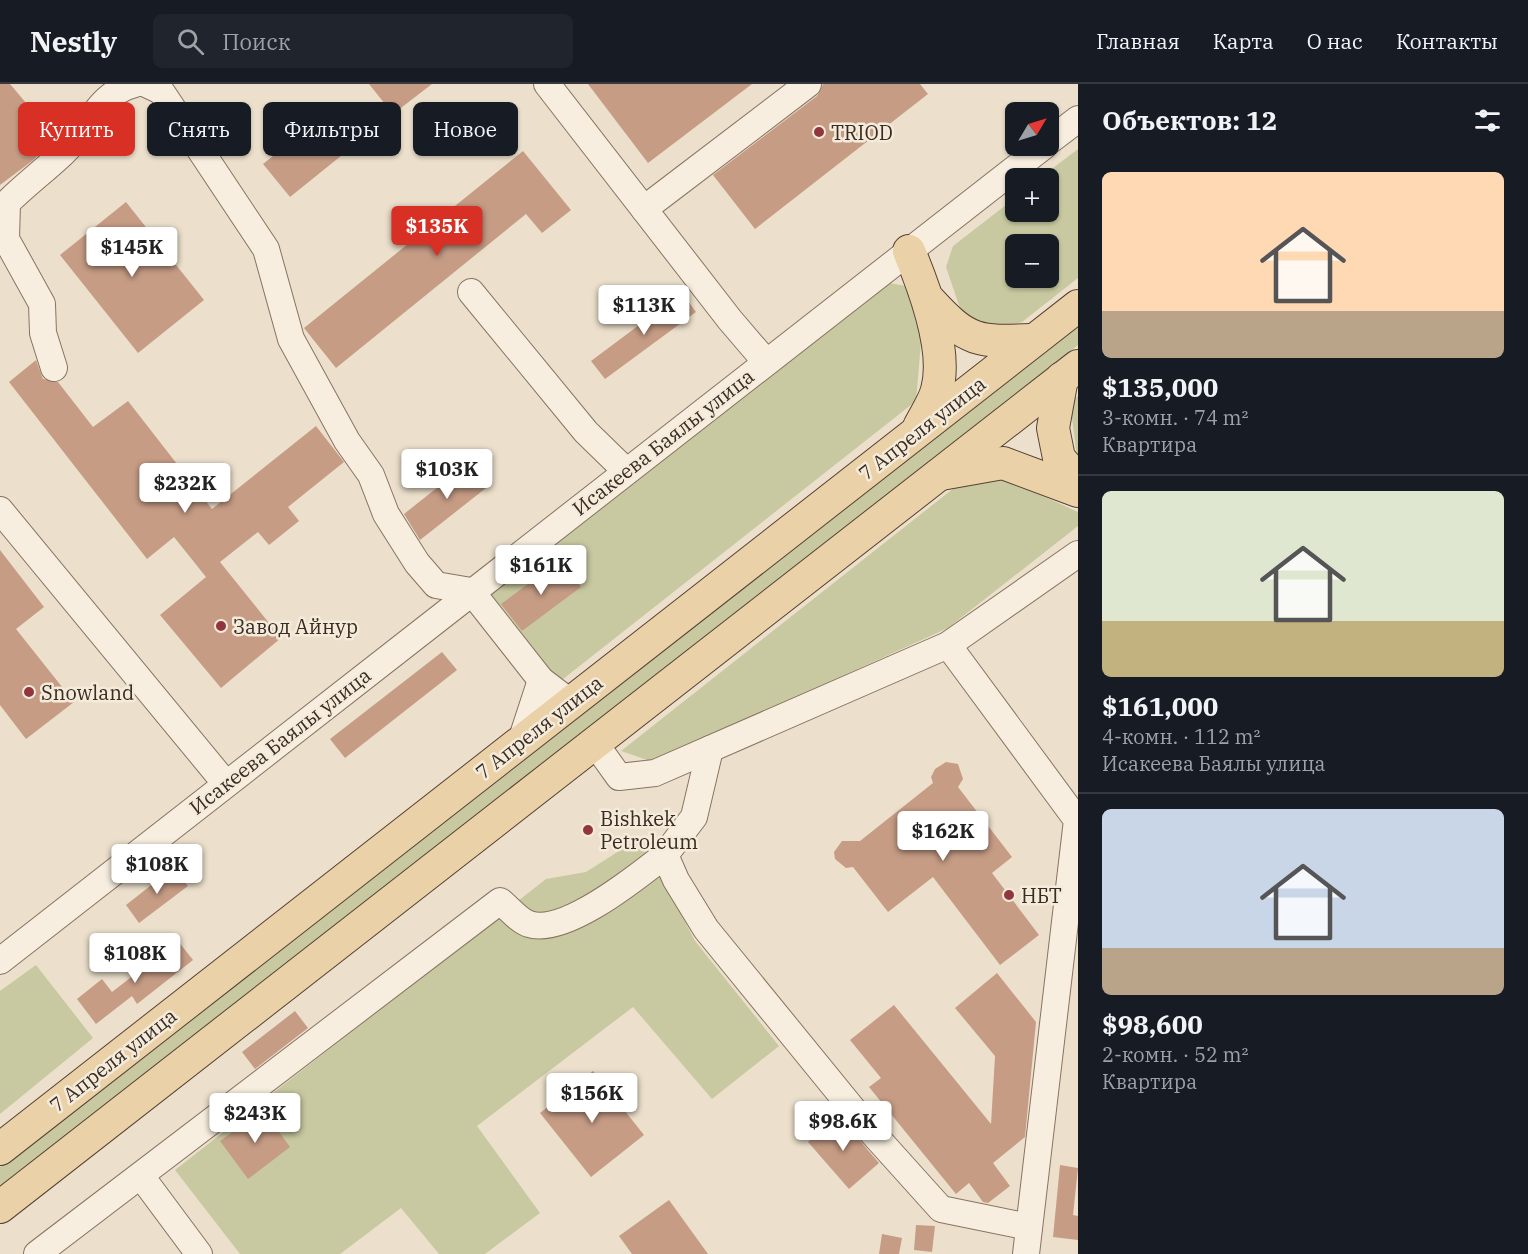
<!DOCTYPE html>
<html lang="ru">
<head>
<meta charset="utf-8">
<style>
  :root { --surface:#171b24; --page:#20242c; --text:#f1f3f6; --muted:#9ea1a6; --line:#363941; --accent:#d93025 }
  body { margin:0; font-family:"IBM Plex Serif",serif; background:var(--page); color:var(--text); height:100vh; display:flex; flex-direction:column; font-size:22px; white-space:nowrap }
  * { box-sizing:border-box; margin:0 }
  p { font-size:20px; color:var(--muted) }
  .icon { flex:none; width:33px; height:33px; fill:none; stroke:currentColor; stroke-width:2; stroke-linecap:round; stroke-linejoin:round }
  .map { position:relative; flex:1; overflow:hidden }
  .sheet { display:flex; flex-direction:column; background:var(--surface); width:450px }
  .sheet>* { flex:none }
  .banner { position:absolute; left:18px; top:18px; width:570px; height:54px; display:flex; gap:12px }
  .needle { width:39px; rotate:52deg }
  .controls { position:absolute; left:1005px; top:18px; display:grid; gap:12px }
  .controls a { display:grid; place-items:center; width:54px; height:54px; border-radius:9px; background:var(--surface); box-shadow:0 2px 4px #0004; font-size:30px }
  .price { position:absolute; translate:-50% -51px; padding:0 14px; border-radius:6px; background:#fff; color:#222; font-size:20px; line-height:39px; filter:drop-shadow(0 2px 3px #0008) }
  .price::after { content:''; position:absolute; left:50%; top:36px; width:18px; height:14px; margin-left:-9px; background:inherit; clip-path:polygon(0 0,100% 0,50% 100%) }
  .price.active { background:var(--accent); color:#fff }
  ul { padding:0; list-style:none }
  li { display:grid; align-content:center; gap:12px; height:318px; padding:0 24px }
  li+li { border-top:2px solid var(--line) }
  li span { display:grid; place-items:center; height:186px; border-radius:9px; color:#555 }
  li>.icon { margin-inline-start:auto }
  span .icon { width:108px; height:108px; fill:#fffc; stroke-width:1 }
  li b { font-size:26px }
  h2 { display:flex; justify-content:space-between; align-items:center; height:72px; padding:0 24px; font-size:26px }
  .pill { padding:0 21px; border-radius:9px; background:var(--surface); box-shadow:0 2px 4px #0004; font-size:21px; line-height:54px }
  .pill.active { background:var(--accent); color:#fff }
  header { display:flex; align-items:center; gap:36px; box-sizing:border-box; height:84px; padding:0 30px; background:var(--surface); border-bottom:2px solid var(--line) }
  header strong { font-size:28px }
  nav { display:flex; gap:33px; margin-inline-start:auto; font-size:21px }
  .search { width:420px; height:54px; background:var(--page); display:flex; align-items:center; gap:15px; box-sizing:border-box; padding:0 21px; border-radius:9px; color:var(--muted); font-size:22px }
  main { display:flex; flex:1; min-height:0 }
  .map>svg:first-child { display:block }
</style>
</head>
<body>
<header>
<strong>Nestly</strong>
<div class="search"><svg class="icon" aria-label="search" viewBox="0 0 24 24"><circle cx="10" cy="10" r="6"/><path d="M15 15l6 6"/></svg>Поиск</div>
<nav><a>Главная</a><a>Карта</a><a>О нас</a><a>Контакты</a></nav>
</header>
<main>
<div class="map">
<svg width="1078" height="1170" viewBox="0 0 1078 1170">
  <rect width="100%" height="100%" fill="#ece0cc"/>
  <g fill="#c8c9a0" fill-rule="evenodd">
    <path d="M1078 65V194L1022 238 990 246 963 233 946 183 953 162 1015 114 1016 128H1048V94H1040ZM1016 160H1048V194H1016Z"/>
    <path d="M884 198 906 202 922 247 916 317 558 599 486 507Z"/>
    <path d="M1078 239V261L0 1103V1083Z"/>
    <path d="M1078 312V382L1070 318Z"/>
    <path d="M993 389 1078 428V442L948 544 653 678 621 667 959 400Z"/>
    <path d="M641 753 695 857 779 962 712 1015 633 923 477 1042 540 1129 485 1170H439L401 1124 340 1170H240L175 1086 546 795 586 788Z"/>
    <path d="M36 881 93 954 0 1030V907Z"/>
  </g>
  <g fill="#c69c85">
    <path d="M0 0H10L32 26 40 19 62 48 32 77 0 101Z"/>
    <path d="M369 0H432L393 30Z"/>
    <path d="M588 0H752L648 79Z"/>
    <path d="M823 0H920L928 10 755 145 713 91 817 12Z"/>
    <path d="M331 26 357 59 290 113 263 80Z"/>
    <path d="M523 67 571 126 542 149 526 130 336 284 304 244Z"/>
    <path d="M126 118 204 216 138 269 60 171Z"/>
    <path d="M682 209 696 228 605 295 591 277Z"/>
    <path d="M36 276 43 295 58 298 93 343 128 317 212 425 316 342 344 378 288 423 299 437 269 461 258 448 220 478 281 554 221 604 160 531 206 493 174 453 147 475 9 298Z"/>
    <path d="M472 376 491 400 420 456 404 430Z"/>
    <path d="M0 466 44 523 16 545 74 618 26 655 0 621Z"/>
    <path d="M561 476 581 503 522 547 501 520Z"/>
    <path d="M442 568 457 586 345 674 330 655Z"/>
    <path d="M946 678 958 680 963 695 958 703 1012 773 992 789 1039 851 1000 881 933 793 888 828 853 783 846 784 835 775 834 768 842 757H860L933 699 931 693 935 685Z"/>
    <path d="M173 784 188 802 139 839 126 821Z"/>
    <path d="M178 857 193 876 137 920 132 912 96 940 77 915 102 895 112 908Z"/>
    <path d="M997 889 1036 938 1025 1053 993 1079 1010 1102 988 1119 983 1118 969 1099 956 1110 869 1003 881 994 850 956 894 921 991 1040 995 972 955 924Z"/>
    <path d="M295 927 308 944 255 985 242 968Z"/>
    <path d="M593 987 644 1051 591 1093 540 1029Z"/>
    <path d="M263 1026 290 1063 248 1095 220 1057Z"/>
    <path d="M838 1031 879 1079 849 1105 808 1058Z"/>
    <path d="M1060 1081 1078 1084 1073 1131 1078 1132V1156L1053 1153Z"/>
    <path d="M669 1116 708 1170H632L619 1152Z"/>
    <path d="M916 1141 935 1142 932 1168 914 1166Z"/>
    <path d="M882 1150 902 1154 899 1170H879Z"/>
  </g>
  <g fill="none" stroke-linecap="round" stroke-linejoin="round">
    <defs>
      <g id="minor">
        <path d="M146 0 161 7 266 165 291 255 347 357 371 391 386 430 417 479 436 501 471 507 541 596 570 618"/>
        <path d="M547 0 730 236 766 278"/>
        <path d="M1048 58 1078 35"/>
        <path d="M644 125 808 0"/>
        <path d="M471 208 586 348 626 387"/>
        <path d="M54 284 43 249 42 220 6 155 7 119C25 101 44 87 63 69 89 45 97 10 135 0"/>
        <path d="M0 426 226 700"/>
        <path d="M948 561 1077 736 1026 1170"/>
        <path d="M521 657 541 596"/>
        <path d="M594 658 619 693 655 689 948 561 1078 470"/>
        <path d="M710 665 694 733 665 771 676 796 706 845 869 1045 941 1125 1029 1143"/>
        <path d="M0 877 1044 62"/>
        <path d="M141 1092 199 1170"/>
        <path d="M37 1170 500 817C508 823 519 837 529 840 565 852 638 792 665 771"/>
      </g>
      <g id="major">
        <path d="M909 167C924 203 948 266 937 306 934 318 925 331 919 343"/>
        <path d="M930 217C968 259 979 258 1034 256"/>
        <path d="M1062 294 1053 344 1059 374 1078 396"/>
        <path d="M941 390 1003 379 1078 407"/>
        <path d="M0 1065 1078 222"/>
        <path d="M0 1123 1078 282"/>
      </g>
    </defs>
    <use href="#minor" stroke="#887361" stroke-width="28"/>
    <use href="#major" stroke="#564234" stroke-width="34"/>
    <use href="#minor" stroke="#f7eedf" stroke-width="26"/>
    <use href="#major" stroke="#ead1a8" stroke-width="32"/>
  </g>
  <g fill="#92363e" stroke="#f4ebdb" stroke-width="2">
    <circle cx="819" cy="48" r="6"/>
    <circle cx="221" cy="542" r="6"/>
    <circle cx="29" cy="608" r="6"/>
    <circle cx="588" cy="746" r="6"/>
    <circle cx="1009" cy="811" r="6"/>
  </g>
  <g text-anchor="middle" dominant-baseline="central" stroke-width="5" stroke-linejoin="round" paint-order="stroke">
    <g font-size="20" fill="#3a2c23" stroke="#f4ebdb" text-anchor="start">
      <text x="831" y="48">TRIOD</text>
      <text x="233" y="542">Завод Айнур</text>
      <text x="41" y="608">Snowland</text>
      <text x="600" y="734">Bishkek<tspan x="600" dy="23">Petroleum</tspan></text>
      <text x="1021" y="811">НБТ</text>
    </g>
    <g font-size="20" fill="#3a2c23" stroke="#f4ebdb">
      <text transform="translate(922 344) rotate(-38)">7 Апреля улица</text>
      <text transform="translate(663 358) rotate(-38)">Исакеева Баялы улица</text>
      <text transform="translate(539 643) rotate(-38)">7 Апреля улица</text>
      <text transform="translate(280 657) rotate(-38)">Исакеева Баялы улица</text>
      <text transform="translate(113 976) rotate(-38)">7 Апреля улица</text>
    </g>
  </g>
</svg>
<div class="controls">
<a><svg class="needle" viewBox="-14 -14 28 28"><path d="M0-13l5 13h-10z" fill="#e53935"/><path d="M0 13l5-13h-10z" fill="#9ea1a6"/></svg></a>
<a>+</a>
<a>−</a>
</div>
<b class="price active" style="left:437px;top:173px">$135K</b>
<b class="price" style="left:132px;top:194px">$145K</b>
<b class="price" style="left:644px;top:252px">$113K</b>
<b class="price" style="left:447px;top:416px">$103K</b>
<b class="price" style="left:185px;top:430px">$232K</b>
<b class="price" style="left:541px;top:512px">$161K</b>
<b class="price" style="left:943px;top:778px">$162K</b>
<b class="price" style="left:157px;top:811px">$108K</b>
<b class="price" style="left:135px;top:900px">$108K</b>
<b class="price" style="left:592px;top:1040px">$156K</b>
<b class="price" style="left:255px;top:1060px">$243K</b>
<b class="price" style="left:843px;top:1068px">$98.6K</b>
<div class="banner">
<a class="pill active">Купить</a>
<a class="pill">Снять</a>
<a class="pill">Фильтры</a>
<a class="pill">Новое</a>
</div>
</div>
<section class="sheet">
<h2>Объектов: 12<svg class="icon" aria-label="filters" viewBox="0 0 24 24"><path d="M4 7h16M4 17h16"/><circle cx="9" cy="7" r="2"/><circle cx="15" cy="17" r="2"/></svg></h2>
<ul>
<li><span style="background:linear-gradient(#ffd9b3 75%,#b9a48a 0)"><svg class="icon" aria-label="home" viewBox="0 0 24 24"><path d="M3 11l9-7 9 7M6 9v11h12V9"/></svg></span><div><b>$135,000</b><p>3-комн. · 74 m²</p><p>Квартира</p></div></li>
<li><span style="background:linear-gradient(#dfe7d0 70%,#c2b280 0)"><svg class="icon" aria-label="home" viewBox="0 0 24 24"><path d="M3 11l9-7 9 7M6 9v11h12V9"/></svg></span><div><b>$161,000</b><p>4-комн. · 112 m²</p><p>Исакеева Баялы улица</p></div></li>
<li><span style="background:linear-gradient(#c9d6e8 75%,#b9a48a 0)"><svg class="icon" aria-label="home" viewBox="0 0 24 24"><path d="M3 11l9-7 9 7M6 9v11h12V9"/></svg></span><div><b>$98,600</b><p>2-комн. · 52 m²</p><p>Квартира</p></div></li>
</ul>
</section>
</main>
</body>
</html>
